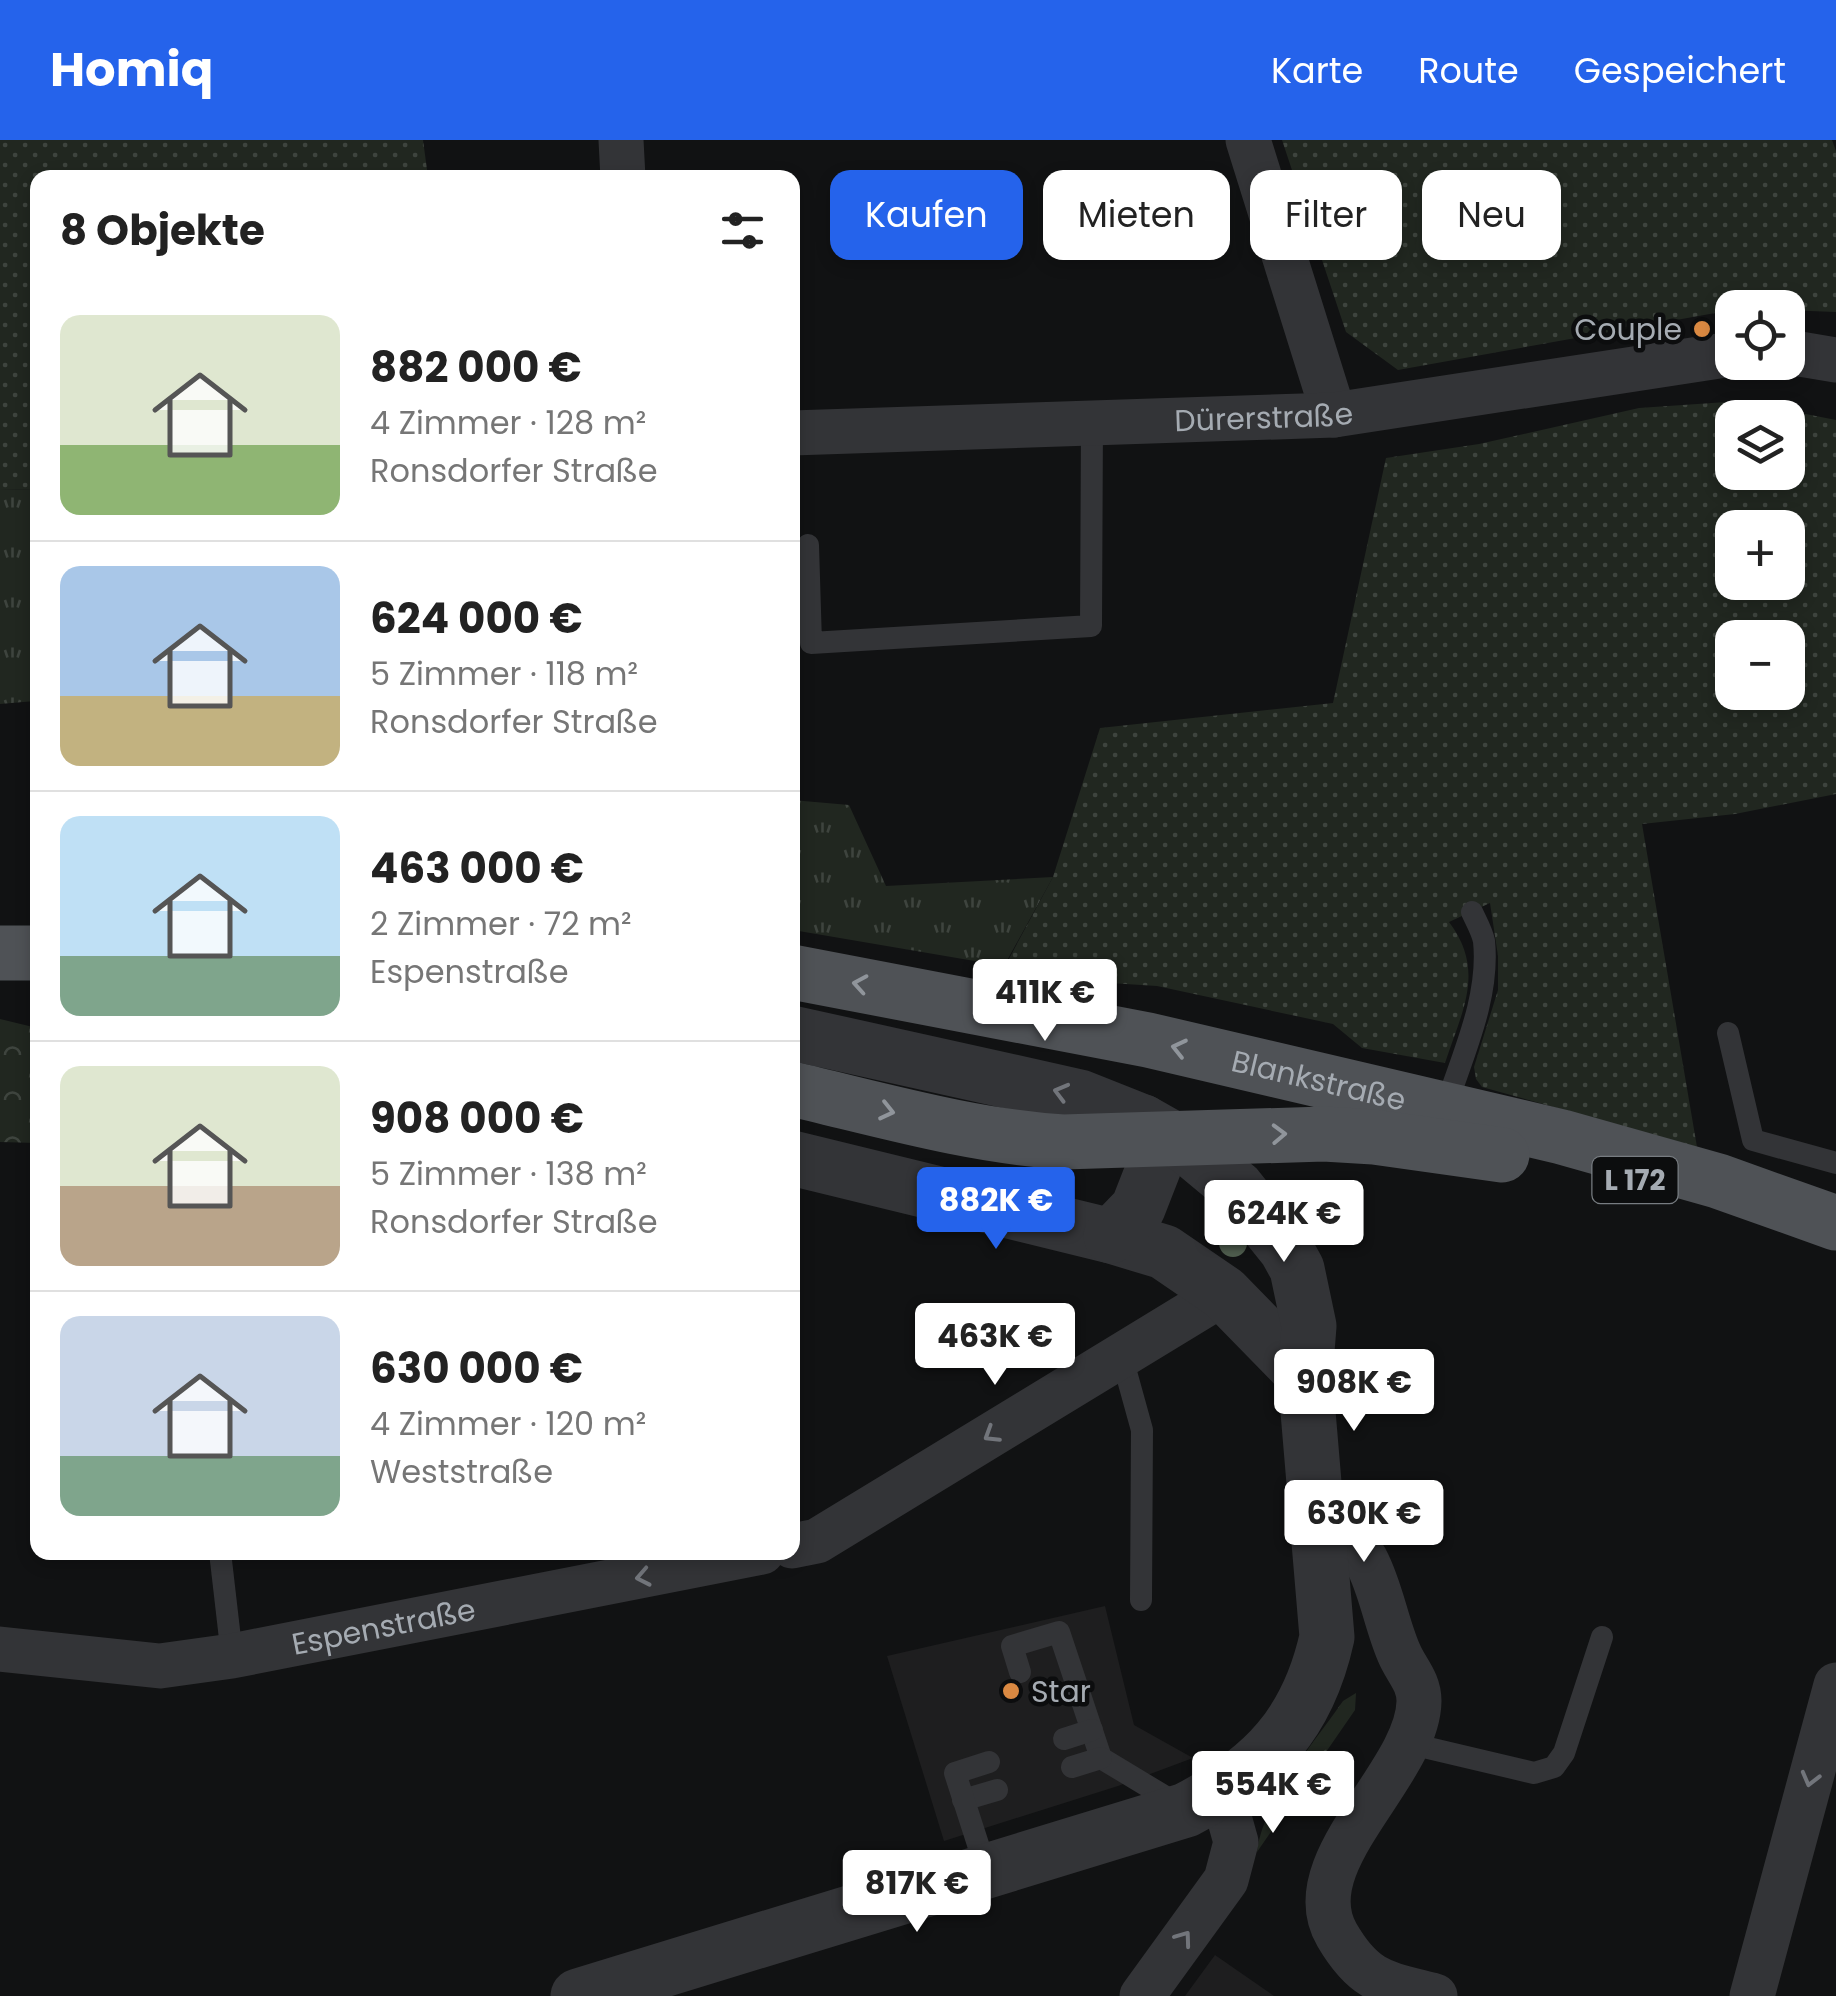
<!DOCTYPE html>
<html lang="de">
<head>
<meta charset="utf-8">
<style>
  :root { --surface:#fff; --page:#f6f6f6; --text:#222; --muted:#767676; --line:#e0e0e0; --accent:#2563eb }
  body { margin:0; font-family:Poppins,sans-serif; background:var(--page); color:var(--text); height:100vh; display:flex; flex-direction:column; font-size:38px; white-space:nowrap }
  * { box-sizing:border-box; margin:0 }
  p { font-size:32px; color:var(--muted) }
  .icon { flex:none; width:55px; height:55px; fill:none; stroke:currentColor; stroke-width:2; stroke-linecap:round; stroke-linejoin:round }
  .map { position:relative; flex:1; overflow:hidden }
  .side { position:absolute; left:30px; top:30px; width:770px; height:1390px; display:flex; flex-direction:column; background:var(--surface); border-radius:20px; box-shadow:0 5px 15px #0003 }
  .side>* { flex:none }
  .top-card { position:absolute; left:830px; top:30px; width:855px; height:90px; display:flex; gap:20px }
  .fabs { position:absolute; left:1715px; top:150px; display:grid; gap:20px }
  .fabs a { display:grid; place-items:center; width:90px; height:90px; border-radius:20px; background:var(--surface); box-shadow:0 5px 15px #0003; font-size:50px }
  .price { position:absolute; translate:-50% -85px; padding:0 22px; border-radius:10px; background:#fff; color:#222; font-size:32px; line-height:65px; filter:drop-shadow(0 2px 5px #0008) }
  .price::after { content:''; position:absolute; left:50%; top:60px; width:30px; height:22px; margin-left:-15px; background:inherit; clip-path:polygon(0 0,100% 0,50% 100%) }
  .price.current { background:var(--accent); color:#fff }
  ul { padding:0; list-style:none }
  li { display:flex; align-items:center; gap:30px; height:250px; padding:0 30px }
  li+li { border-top:2px solid var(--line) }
  li span { display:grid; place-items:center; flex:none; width:280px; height:200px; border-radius:20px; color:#555 }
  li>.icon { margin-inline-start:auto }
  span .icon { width:120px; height:120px; fill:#fffc; stroke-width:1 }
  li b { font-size:42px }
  h2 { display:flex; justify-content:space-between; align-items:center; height:120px; padding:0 30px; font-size:42px }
  .chip { padding:0 35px; border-radius:20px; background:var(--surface); box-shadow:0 5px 15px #0003; font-size:35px; line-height:90px }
  .chip.current { background:var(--accent); color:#fff }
  header { display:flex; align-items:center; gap:60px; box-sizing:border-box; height:140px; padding:0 50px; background:var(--accent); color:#fff }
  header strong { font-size:48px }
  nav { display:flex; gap:55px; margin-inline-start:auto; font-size:35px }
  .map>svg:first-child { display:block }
</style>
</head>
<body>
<header>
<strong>Homiq</strong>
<nav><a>Karte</a><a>Route</a><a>Gespeichert</a></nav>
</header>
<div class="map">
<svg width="1836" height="1856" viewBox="0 0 1836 1856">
  <defs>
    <pattern id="grass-tufts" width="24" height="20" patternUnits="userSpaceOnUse" patternTransform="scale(2.5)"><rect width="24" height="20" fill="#212720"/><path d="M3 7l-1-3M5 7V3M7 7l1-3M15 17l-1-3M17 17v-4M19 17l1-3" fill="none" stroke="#3e443e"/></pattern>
    <pattern id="forest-crowns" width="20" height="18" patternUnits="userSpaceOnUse" patternTransform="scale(2.5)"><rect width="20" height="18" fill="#212720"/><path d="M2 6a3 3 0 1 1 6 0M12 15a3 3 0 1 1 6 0" fill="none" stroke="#3e443e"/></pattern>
    <pattern id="park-dots" width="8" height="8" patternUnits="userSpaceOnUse" patternTransform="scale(2.5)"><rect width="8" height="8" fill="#212720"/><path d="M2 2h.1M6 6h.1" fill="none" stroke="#3e443e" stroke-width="1.8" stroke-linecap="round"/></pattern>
  </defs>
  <rect width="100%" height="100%" fill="#111213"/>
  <g fill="#1e1e1f">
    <path d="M1105 1466 1134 1585 1193 1618 1118 1646 944 1701 887 1516Z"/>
    <path d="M1215 1815 1274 1856H1185Z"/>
  </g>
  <g fill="url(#grass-tufts)">
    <path d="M37 349H38L37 585 35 561 0 564V350Z"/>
    <path d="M792 660 849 665 886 746 1053 737 1004 826 793 790Z"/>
    <path d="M1356 1553 1355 1570 1257 1712C1263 1661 1314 1603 1343 1561Z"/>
  </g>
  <path fill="url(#forest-crowns)" d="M0 879 37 888V1003L0 1002Z"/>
  <g fill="url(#park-dots)" fill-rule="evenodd">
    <path d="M0 0H423L428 37 38 38 37 349 0 350Z"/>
    <path d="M1282 0H1832L1836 11V172L1732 168V170L1398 230 1346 192Z"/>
    <path d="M1741 261 1836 280V654L1735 674 1642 684 1697 1007 1482 947 1476 939 1474 927 1498 850V816L1490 763 1449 782C1486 831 1462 871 1445 923L1362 908 1333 884 1157 846 1078 841 1005 826 1053 737 1100 588 1333 563 1386 318 1479 304 1639 268ZM1732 278H1788V332H1732ZM1732 388H1788V442H1732ZM1732 498H1788V552H1732Z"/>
  </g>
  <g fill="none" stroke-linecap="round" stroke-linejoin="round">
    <g stroke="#333437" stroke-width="22">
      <path d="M808 405 811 503 1091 486 1092 280"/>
      <path d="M1728 893 1753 1000 1836 1023"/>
      <path d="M1445 969C1462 916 1490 858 1484 801 1482 791 1476 781 1472 772"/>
      <path d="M1121 1214 1142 1290 1141 1460"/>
      <path d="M220 1412 232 1516"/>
      <path d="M1020 1532 1012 1506 1059 1492 1101 1618 1179 1665"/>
      <path d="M1064 1599 1092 1590"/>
      <path d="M1407 1603 1534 1633 1554 1627 1564 1613 1602 1497"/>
      <path d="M1072 1627 1101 1618"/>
      <path d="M963 1660 997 1650"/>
      <path d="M986 1729 955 1633 989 1622"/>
    </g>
    <g stroke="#333437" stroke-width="45">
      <path d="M621 0 623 38"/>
      <path d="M1248 0 1334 275"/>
      <path d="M1788 212 1836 220"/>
      <path id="s1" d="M792 293 1334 275 1732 214"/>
      <path d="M1318 1361C1333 1379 1354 1399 1366 1420 1381 1448 1386 1483 1399 1513 1406 1530 1419 1541 1419 1561 1418 1635 1294 1722 1337 1795 1365 1843 1385 1843 1435 1856"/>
      <path d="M792 1406 817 1401 1224 1153"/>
      <path id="s2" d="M0 1509 160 1526 232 1516 762 1412"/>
      <path d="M1142 1856 1226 1740 1236 1702 1222 1652"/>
      <path d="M1752 1856 1836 1545"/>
    </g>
    <g stroke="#333437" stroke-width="55">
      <path d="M792 1018 1111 1096 1164 1112 1224 1153 1305 1236"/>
      <path d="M1111 1096 1138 1068 1154 1027 1143 982"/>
      <path d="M578 1856 1186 1670C1264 1630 1308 1583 1327 1497L1305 1236 1309 1186 1297 1129 1286 1109 1237 1048 1189 1008 1143 982 1080 957 792 893"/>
    </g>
    <g stroke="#4f5256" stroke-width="55">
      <path d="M0 813H38"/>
      <path id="s3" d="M792 832 1148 900 1562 997 1718 1041 1836 1083"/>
      <path d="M792 949C882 970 971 996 1063 1002L1324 994 1374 997 1502 1015"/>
    </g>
  </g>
  <circle fill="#4f5d4e" cx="1233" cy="1103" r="14"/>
  <defs><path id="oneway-chevron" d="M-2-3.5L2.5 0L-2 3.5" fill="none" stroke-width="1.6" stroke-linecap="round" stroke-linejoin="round" transform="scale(2.5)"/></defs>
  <g stroke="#90959b">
    <use href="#oneway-chevron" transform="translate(860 844) rotate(-170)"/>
    <use href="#oneway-chevron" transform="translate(1179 908) rotate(-167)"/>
    <use href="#oneway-chevron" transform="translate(887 971) rotate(13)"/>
    <use href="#oneway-chevron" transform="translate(1279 994) rotate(-2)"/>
  </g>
  <g stroke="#72757b">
    <use href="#oneway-chevron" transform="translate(1061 952) rotate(-165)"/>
    <use href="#oneway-chevron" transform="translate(991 1295) rotate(148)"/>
    <use href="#oneway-chevron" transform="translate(643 1437) rotate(169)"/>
    <use href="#oneway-chevron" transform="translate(1810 1639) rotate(105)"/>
    <use href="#oneway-chevron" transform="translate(1184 1798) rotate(-54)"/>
  </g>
  <g fill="#da8942" stroke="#0c0d0e" stroke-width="4">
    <circle cx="1702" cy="189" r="10"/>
    <circle cx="1011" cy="1551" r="10"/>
  </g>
  <g text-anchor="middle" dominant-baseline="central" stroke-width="9" stroke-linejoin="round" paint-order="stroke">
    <rect fill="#0c0d0e" stroke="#777c81" stroke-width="2.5" x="1592.5" y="1017" width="85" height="46" rx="8"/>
    <g font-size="28" font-weight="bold" fill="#a5abb2">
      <text x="1635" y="1040">L 172</text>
    </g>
    <g font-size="30" fill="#a5abb2" stroke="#0c0d0e" text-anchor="end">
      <text x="1682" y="189">Couple</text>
      <text x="1031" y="1551" text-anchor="start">Star</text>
    </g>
    <g font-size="30" fill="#a5abb2" stroke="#0c0d0e">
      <text stroke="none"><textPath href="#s1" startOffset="472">Dürerstraße</textPath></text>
      <text stroke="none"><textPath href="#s3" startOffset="538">Blankstraße</textPath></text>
      <text stroke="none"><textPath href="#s2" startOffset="388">Espenstraße</textPath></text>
    </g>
  </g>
</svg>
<div class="fabs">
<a><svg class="icon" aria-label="locate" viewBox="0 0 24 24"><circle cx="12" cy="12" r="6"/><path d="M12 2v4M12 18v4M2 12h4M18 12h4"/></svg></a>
<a><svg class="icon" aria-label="layers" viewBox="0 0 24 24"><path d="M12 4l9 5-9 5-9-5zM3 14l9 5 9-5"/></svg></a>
<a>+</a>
<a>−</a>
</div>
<b class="price" style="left:1045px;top:904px">411K €</b>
<b class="price current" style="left:996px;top:1112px">882K €</b>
<b class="price" style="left:1284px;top:1125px">624K €</b>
<b class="price" style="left:995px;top:1248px">463K €</b>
<b class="price" style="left:1354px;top:1294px">908K €</b>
<b class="price" style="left:1364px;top:1425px">630K €</b>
<b class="price" style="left:1273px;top:1696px">554K €</b>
<b class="price" style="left:917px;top:1795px">817K €</b>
<div class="top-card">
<a class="chip current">Kaufen</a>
<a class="chip">Mieten</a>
<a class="chip">Filter</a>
<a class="chip">Neu</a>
</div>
<section class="side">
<h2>8 Objekte<svg class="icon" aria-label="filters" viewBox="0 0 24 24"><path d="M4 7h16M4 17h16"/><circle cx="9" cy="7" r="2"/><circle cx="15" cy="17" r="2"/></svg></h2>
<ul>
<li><span style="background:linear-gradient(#dfe7d0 65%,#8fb573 0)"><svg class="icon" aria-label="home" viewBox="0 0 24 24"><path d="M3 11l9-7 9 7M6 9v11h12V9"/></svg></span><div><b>882 000 €</b><p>4 Zimmer · 128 m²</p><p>Ronsdorfer Straße</p></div></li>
<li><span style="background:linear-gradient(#a9c7e8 65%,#c2b280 0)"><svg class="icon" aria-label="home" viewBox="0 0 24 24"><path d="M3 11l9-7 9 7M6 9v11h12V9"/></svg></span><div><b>624 000 €</b><p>5 Zimmer · 118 m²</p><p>Ronsdorfer Straße</p></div></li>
<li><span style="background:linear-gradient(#bfe0f5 70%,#7fa58c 0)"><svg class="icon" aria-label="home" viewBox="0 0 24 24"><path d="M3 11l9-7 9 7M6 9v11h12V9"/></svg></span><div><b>463 000 €</b><p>2 Zimmer · 72 m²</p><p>Espenstraße</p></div></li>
<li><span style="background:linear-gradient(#dfe7d0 60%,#b9a48a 0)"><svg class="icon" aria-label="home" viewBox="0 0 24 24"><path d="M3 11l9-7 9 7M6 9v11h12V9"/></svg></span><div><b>908 000 €</b><p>5 Zimmer · 138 m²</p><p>Ronsdorfer Straße</p></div></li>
<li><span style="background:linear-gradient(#c9d6e8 70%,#7fa58c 0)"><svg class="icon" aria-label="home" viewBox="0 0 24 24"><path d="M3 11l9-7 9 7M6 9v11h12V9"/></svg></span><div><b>630 000 €</b><p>4 Zimmer · 120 m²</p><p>Weststraße</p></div></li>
</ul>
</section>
</div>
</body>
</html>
